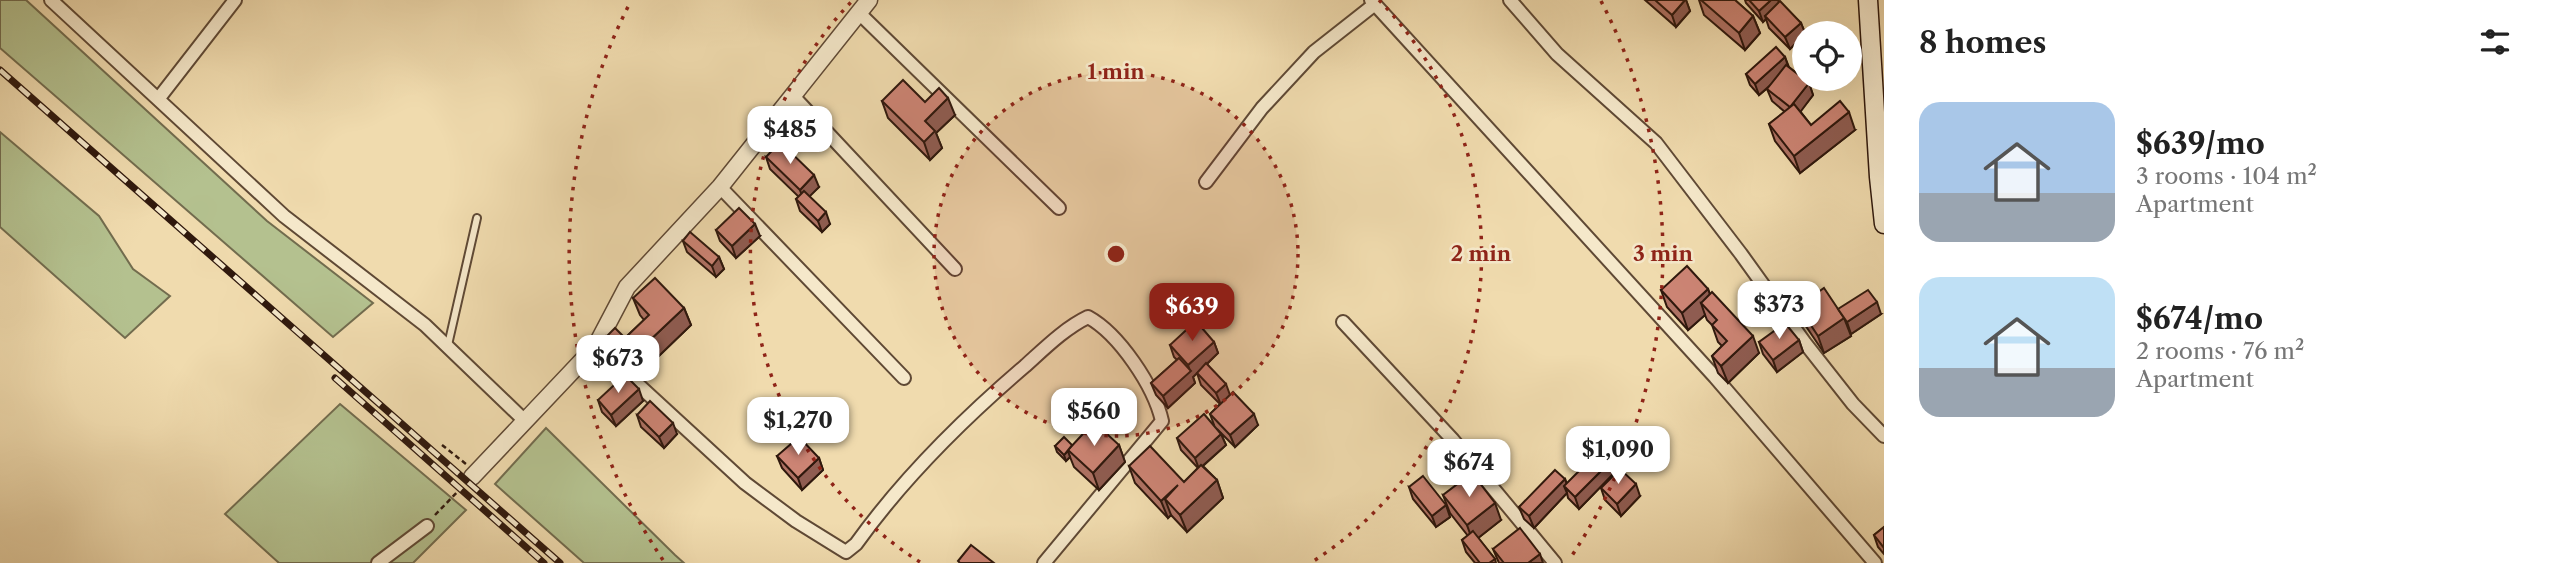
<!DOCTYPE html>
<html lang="en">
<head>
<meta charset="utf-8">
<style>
  :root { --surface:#fff; --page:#f6f6f6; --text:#222; --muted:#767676; --accent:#8f2418 }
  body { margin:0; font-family:"Libre Caslon Text",serif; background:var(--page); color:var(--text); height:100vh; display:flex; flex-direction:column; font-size:26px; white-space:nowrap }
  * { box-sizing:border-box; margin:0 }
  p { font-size:23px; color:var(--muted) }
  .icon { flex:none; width:38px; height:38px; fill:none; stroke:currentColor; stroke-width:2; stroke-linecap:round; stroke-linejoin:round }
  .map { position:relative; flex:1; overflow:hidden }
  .panel { display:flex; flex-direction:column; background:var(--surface); width:665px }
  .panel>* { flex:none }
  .tools { position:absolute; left:1792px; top:21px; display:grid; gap:14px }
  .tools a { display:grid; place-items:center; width:70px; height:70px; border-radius:50%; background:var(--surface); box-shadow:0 7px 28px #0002; font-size:35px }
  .price { position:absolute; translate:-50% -60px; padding:0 16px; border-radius:14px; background:#fff; color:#222; font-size:23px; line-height:46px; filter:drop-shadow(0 2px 4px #0008) }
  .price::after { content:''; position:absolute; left:50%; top:42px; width:21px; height:16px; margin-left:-10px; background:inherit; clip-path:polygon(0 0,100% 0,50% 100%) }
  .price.current { background:var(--accent); color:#fff }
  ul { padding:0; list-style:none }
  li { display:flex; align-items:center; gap:21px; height:175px; padding:0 35px }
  li span { display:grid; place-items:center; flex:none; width:196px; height:140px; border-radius:21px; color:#555 }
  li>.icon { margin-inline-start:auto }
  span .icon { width:84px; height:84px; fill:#fffc; stroke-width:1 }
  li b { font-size:30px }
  h2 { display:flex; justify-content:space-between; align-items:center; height:84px; padding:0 35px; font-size:30px }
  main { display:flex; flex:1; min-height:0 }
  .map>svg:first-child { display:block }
</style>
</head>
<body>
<main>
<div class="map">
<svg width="1884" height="563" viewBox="0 0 1884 563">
  <rect width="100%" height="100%" fill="#f0dbae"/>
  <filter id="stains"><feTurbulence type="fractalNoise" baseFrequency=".00286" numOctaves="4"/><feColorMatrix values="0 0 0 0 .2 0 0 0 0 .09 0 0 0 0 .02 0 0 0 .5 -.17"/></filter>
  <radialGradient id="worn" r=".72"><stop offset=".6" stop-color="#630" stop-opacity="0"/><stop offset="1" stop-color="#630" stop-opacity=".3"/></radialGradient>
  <g fill="#b4c18f" stroke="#726c4e" stroke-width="2">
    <path d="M0 0H26L267 221 373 303 333 337 0 48Z"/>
    <path d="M0 132 99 216 133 269 170 296 125 338 0 227Z"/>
    <path d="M340 404 466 510 413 563H279L225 514Z"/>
    <path d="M546 428 675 555 684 563H584L495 484Z"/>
  </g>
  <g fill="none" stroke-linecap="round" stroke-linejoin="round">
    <defs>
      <path id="service" d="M448 345 477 218"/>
      <g id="minor">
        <path d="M51 0 284 216 425 325 525 421"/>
        <path d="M1371 0 1715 377 1875 563"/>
        <path d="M1510 0 1557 54 1656 143 1741 254 1805 343 1853 404 1884 436"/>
        <path d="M859 13 1059 208"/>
        <path d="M794 97 955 269"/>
        <path d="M159 98 235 0"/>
        <path d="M1206 182 1262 108 1314 52 1375 4"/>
        <path d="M720 187 904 378"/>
        <path d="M1343 322 1453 440 1555 563"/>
        <path d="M596 346 745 483 796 521 846 552 856 544C904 477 963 419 1025 366 1045 348 1065 328 1088 317 1119 334 1154 386 1162 421L1044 563"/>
        <path d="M378 563 427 526"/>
      </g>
      <path id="tertiary" d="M472 477 596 346 627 287 720 187 869 0"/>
      <path id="secondary" d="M1868 0 1879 177 1884 224"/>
    </defs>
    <use href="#service" stroke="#5f4935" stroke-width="10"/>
    <use href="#minor" stroke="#5f4935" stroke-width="16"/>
    <use href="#tertiary" stroke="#5f4935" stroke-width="19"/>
    <use href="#secondary" stroke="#2f180d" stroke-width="21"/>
    <g stroke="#2f180d" stroke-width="2.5" stroke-dasharray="5 3.5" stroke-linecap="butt">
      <path d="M442 445 466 464"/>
      <path d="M435 515 462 487"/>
    </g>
    <use href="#service" stroke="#f5e8ca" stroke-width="6"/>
    <use href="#minor" stroke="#f5e8ca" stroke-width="12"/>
    <use href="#tertiary" stroke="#f5e8ca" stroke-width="16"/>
    <use href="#secondary" stroke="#f5e8ca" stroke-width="18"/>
    <defs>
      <g id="rail">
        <path d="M0 70 560 563"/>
        <path d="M335 378 544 563"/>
      </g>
    </defs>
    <use href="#rail" stroke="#2f180d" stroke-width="7"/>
    <use href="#rail" stroke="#f5e8ca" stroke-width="4.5" stroke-dasharray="13" stroke-linecap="butt"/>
  </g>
  <g fill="#af7264" stroke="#2f180d" stroke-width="2">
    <path d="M1645 0H1686L1690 11 1676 27Z"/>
    <path d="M1699 0H1735L1753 16 1760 33 1745 50 1704 15Z"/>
    <path d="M1745 0H1778L1779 2 1801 23 1805 33 1804 35 1790 49 1769 28 1766 19 1763 22 1746 3Z"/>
    <path d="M1785 57 1789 67 1809 83 1813 95 1800 111 1811 125 1855 130 1800 173 1775 141 1769 124 1785 112 1772 101 1767 89 1770 86 1759 95 1750 85 1746 74Z"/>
    <path d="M882 101 925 102 955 115 936 133 942 148 930 160 888 118Z"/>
    <path d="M766 157 819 187 809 196 830 224 822 232 800 211 796 199 799 197 770 169Z"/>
    <path d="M716 230 760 236 736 258 720 241Z"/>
    <path d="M683 241 719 257 724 269 716 277 687 252Z"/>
    <path d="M1708 289 1710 294 1759 353 1728 383 1718 373 1712 356 1722 346 1718 342 1712 325 1707 320 1705 315 1688 330 1667 307 1661 290Z"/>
    <path d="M1791 295 1804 302 1838 309 1881 314 1851 334 1849 331 1851 336 1824 353 1797 313Z"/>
    <path d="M633 298 684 308 691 325 637 377 614 353 607 336 625 338 644 320 640 315Z"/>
    <path d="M1799 340 1803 352 1777 372 1763 354 1759 342Z"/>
    <path d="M1214 342 1218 353 1207 364 1230 395 1258 425 1235 447 1217 429 1221 434 1226 445 1203 466 1217 480 1223 498 1187 532 1171 515 1168 518 1135 483 1129 466 1184 482 1198 468 1181 450 1177 438 1214 425 1210 414 1220 404 1201 385 1197 373 1193 377 1195 383 1168 408 1156 395 1151 383 1177 360 1174 357 1170 345Z"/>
    <path d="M598 400 643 401 616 426 602 412Z"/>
    <path d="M637 415 677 434 664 448 641 427Z"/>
    <path d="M1119 445 1125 462 1099 490 1074 467 1070 457 1066 461 1057 452 1055 446Z"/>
    <path d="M777 456 819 458 823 470 802 490 782 468Z"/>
    <path d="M1618 469 1579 509 1568 498 1567 493 1534 528 1524 519 1519 507 1565 479 1567 484Z"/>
    <path d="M1409 487 1446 505 1450 517 1436 527 1413 499Z"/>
    <path d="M1601 488 1640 496 1621 516 1605 500Z"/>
    <path d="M1443 495 1501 520 1478 538 1495 559 1496 563H1475L1466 552 1462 540 1468 536 1450 513Z"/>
    <path d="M1884 527V554L1878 547 1874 535Z"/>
    <path d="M1493 549 1543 563H1499Z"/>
  </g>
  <g fill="#8f5c51" stroke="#2f180d" stroke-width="2">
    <path d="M1685 0H1686L1690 11 1676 27 1672 15Z"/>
    <path d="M1771 0H1778L1781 7 1765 16 1766 19 1763 22 1759 11Z"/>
    <path d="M1753 16 1760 33 1745 50 1739 33Z"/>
    <path d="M1801 23 1805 33 1804 35 1790 49 1785 37Z"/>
    <path d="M1785 57 1789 69 1759 95 1755 84Z"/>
    <path d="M1809 83 1813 95 1795 119 1790 107Z"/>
    <path d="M948 98 955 115 936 133 942 148 930 160 924 142 925 121Z"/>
    <path d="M1849 112 1855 130 1800 173 1794 156Z"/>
    <path d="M814 175 819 187 804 202 800 190Z"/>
    <path d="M826 212 830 224 822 232 818 221Z"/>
    <path d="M755 224 760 236 736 258 732 246Z"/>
    <path d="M719 257 724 269 716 277 712 266Z"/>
    <path d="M1708 289 1714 306 1701 303 1705 315 1688 330 1682 313Z"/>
    <path d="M1877 302 1881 314 1851 334 1847 322Z"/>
    <path d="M684 308 691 325 637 377 630 359Z"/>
    <path d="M1844 318 1851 336 1824 353 1818 336Z"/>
    <path d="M1753 336 1759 353 1728 383 1721 366Z"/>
    <path d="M1799 340 1803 352 1777 372 1773 360Z"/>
    <path d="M1214 342 1218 353 1193 377 1195 383 1168 408 1163 396 1190 371 1188 365Z"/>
    <path d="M1226 384 1230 395 1221 405 1216 393Z"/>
    <path d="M639 389 643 401 616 426 611 415Z"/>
    <path d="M1254 414 1258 425 1235 447 1230 435Z"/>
    <path d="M673 423 677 434 664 448 659 437Z"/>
    <path d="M1221 434 1226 445 1199 469 1195 458Z"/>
    <path d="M1119 445 1125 462 1099 490 1093 473Z"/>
    <path d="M1068 451 1070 457 1066 461 1064 455Z"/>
    <path d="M819 458 823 470 802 490 798 478Z"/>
    <path d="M1614 458 1618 469 1579 509 1575 497Z"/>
    <path d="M1565 479 1569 491 1564 486 1567 493 1534 528 1529 516Z"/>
    <path d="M1217 480 1223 498 1187 532 1180 515Z"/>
    <path d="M1636 484 1640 496 1621 516 1617 504Z"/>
    <path d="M1178 485 1165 499 1171 515 1168 518 1161 501Z"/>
    <path d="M1495 503 1501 520 1473 542 1467 525Z"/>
    <path d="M1446 505 1450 517 1436 527 1432 516Z"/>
    <path d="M1540 554 1543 563H1528Z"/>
  </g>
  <g fill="#cc8474" stroke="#2f180d" stroke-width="2">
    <path d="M1655 0H1685L1672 15Z"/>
    <path d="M1701 0H1735L1753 16 1739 33Z"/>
    <path d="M1749 0H1771L1759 11Z"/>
    <path d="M1780 1 1801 23 1785 37 1765 16Z"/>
    <path d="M1776 47 1785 57 1755 84 1746 74Z"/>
    <path d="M1786 65 1809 83 1790 107 1767 89Z"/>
    <path d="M903 80 925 102 939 88 948 98 925 121 935 131 924 142 882 101Z"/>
    <path d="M1840 101 1849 112 1794 156 1769 124 1794 104 1811 125Z"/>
    <path d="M780 142 814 175 800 190 766 157Z"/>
    <path d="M804 191 826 212 818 221 796 199Z"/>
    <path d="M739 208 755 224 732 246 716 230Z"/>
    <path d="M690 232 719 257 712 266 683 241Z"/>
    <path d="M1687 266 1708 289 1682 313 1661 290Z"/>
    <path d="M655 278 684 308 630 359 607 336 615 328 625 338 649 315 633 298Z"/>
    <path d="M1824 288 1844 318 1818 336 1791 295 1797 291 1804 302Z"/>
    <path d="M1868 290 1877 302 1847 322 1838 309Z"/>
    <path d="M1712 292 1753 336 1721 366 1712 356 1727 341 1712 325 1717 320 1701 303Z"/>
    <path d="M1196 321 1214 342 1188 365 1170 345Z"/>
    <path d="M1785 323 1799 340 1773 360 1759 342Z"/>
    <path d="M1179 358 1191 371 1163 396 1151 383Z"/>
    <path d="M1206 363 1226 384 1216 393 1197 373Z"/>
    <path d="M625 375 639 389 611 415 598 400Z"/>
    <path d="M1233 392 1254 414 1230 435 1210 414Z"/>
    <path d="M650 401 673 423 659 437 637 415Z"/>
    <path d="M1204 414 1221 434 1195 458 1177 438Z"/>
    <path d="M1094 422 1119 445 1093 473 1068 450Z"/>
    <path d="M799 437 819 458 798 478 777 456Z"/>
    <path d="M1064 437 1072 445 1064 455 1055 446Z"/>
    <path d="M1150 446 1184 482 1201 465 1217 480 1180 515 1165 499 1178 485 1161 501 1129 466Z"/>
    <path d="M1603 447 1614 458 1575 497 1564 486Z"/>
    <path d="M1620 469 1636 484 1617 504 1601 488Z"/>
    <path d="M1555 470 1565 479 1529 516 1519 507Z"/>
    <path d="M1472 473 1495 503 1467 525 1443 495Z"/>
    <path d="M1423 476 1446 505 1432 516 1409 487Z"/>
    <path d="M1884 527V548L1874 535Z"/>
    <path d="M1520 528 1540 554 1528 563H1504L1493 549Z"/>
    <path d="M1473 531 1495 559 1489 563H1480L1462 540Z"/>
    <path d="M971 545 994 563H960L958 561Z"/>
  </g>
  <circle cx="1116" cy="254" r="182" fill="#8f2418" fill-opacity=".12"/>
  <g fill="none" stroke="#8f2418" stroke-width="3.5" stroke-dasharray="3.5 7">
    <circle cx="1116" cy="254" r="182"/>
    <path d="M920 562A365 365 0 0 1 853 0M1379 0A365 365 0 0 1 1312 562"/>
    <path d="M663 560A547 547 0 0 1 631 1M1601 1A547 547 0 0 1 1569 560"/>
  </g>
  <circle cx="1116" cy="254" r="10" fill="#8f2418" stroke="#f5e8ca" stroke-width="3.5"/>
  <g font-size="21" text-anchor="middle" font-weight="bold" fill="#8f2418" stroke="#f5e8ca" stroke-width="5" stroke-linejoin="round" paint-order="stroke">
    <text x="1116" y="79">1 min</text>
    <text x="1481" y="261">2 min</text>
    <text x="1663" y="261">3 min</text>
  </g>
  <rect width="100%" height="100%" filter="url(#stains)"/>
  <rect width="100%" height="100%" fill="url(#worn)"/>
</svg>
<div class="tools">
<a><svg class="icon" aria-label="locate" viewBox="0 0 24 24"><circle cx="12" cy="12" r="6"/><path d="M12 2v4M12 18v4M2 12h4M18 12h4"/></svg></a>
</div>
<b class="price" style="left:790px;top:166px">$485</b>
<b class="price" style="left:1779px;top:341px">$373</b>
<b class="price current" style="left:1192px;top:343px">$639</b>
<b class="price" style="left:618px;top:395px">$673</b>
<b class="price" style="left:1094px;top:448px">$560</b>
<b class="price" style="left:798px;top:457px">$1,270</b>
<b class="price" style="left:1618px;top:486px">$1,090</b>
<b class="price" style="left:1469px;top:499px">$674</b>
</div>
<section class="panel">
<h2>8 homes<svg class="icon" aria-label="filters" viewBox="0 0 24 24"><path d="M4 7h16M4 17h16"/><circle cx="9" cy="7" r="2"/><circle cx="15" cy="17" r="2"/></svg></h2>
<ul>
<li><span style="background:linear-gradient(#a9c7e8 65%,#9aa5b1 0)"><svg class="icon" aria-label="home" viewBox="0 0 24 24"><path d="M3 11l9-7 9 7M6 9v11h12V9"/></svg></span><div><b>$639/mo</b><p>3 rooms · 104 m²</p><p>Apartment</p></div></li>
<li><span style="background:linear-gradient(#bfe0f5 65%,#9aa5b1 0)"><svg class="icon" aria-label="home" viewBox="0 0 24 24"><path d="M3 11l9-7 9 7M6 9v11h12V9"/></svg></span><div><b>$674/mo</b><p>2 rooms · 76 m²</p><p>Apartment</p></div></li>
</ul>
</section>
</main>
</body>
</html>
